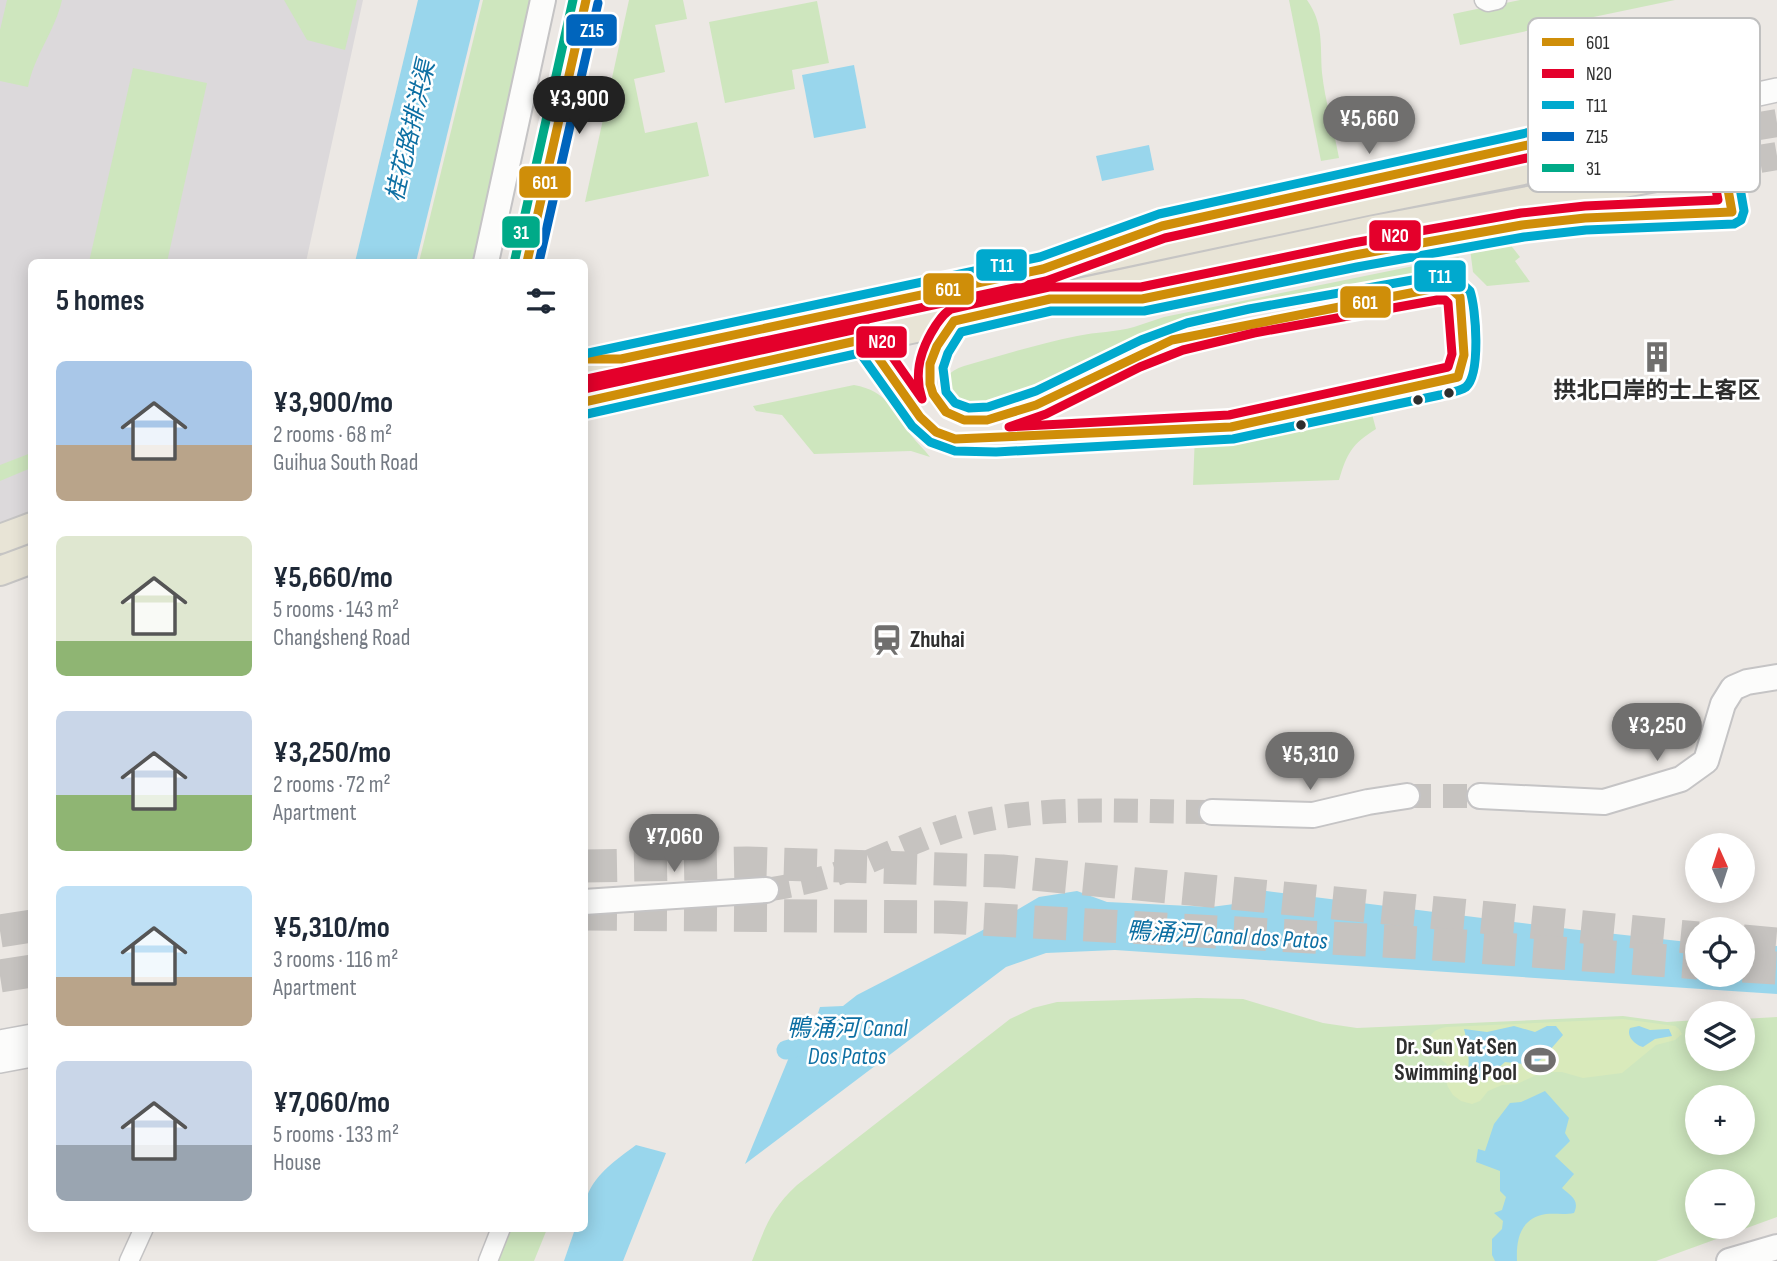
<!DOCTYPE html>
<html lang="en">
<head>
<meta charset="utf-8">
<style>
  :root { --surface:#fff; --page:#f2f2f3; --text:#1f2937; --muted:#747a83; --accent:#706f6e }
  body { margin:0; font-family:"Sofia Sans Condensed","Noto Sans SC",sans-serif; background:var(--page); color:var(--text); height:100vh; display:flex; flex-direction:column; font-size:26px; white-space:nowrap }
  * { box-sizing:border-box; margin:0 }
  p { font-size:23px; color:var(--muted) }
  .icon { flex:none; width:38px; height:38px; fill:none; stroke:currentColor; stroke-width:2; stroke-linecap:round; stroke-linejoin:round }
  .map { position:relative; flex:1; overflow:hidden }
  .sheet { position:absolute; left:28px; top:259px; width:560px; height:973px; display:flex; flex-direction:column; background:var(--surface); border-radius:10px; box-shadow:0 4px 18px #0003 }
  .sheet>* { flex:none }
  .needle { width:46px; rotate:357deg }
  .fabs { position:absolute; left:1685px; top:833px; display:grid; gap:14px }
  .fabs a { display:grid; place-items:center; width:70px; height:70px; border-radius:50%; background:var(--surface); box-shadow:0 4px 18px #0003; font-size:35px }
  .price { position:absolute; translate:-50% -60px; padding:0 16px; border-radius:24px; background:var(--accent); color:#fff; font-size:23px; line-height:46px; filter:drop-shadow(0 2px 4px #0008) }
  .price::after { content:''; position:absolute; left:50%; top:42px; width:21px; height:16px; margin-left:-10px; background:inherit; clip-path:polygon(0 0,100% 0,50% 100%) }
  .price.selected { background:#222; color:#fff }
  ul { padding:0; list-style:none }
  li { display:flex; align-items:center; gap:21px; height:175px; padding:0 28px }
  li span { display:grid; place-items:center; flex:none; width:196px; height:140px; border-radius:10px; color:#555 }
  li>.icon { margin-inline-start:auto }
  span .icon { width:84px; height:84px; fill:#fffc; stroke-width:1 }
  li b { font-size:30px }
  h2 { display:flex; justify-content:space-between; align-items:center; height:84px; padding:0 28px; font-size:30px }
  .map>svg:first-child { display:block }
</style>
</head>
<body>
<div class="map">
<svg width="1777" height="1261" viewBox="0 0 1777 1261">
  <rect width="100%" height="100%" fill="#ece8e4"/>
  <path fill="#dcd9db" d="M0 0H363L306 262H32L31 526 0 538Z"/>
  <g fill="#cee6be" fill-rule="evenodd">
    <path d="M7 0H62C55 31 34 56 28 87L0 81V30Z"/>
    <path d="M284 0H357L345 50 307 40Z"/>
    <path d="M483 0H540L484 262H419Z"/>
    <path d="M629 0H683L687 19 655 25 665 72 634 79 645 133 697 122 709 176 585 202Z"/>
    <path d="M1289 0H1307C1324 24 1320 45 1322 73 1325 101 1334 130 1339 158L1321 161Z"/>
    <path d="M1520 0H1675L1460 45 1453 14Z"/>
    <path d="M817 1 829 63 792 70 795 89 725 103 709 22Z"/>
    <path d="M133 68 207 83 167 262H89Z"/>
    <path d="M1502 234 1520 257 1515 261 1530 282 1487 286 1473 272 1469 241Z"/>
    <path d="M1458 257 1464 260 1463 269C1406 281 1350 293 1293 306 1255 314 1216 321 1179 333 1112 354 1045 411 975 417 940 420 927 377 964 366 1001 355 1039 344 1077 336 1096 332 1116 332 1134 327 1144 324 1154 320 1164 317Z"/>
    <path d="M854 385C888 391 893 411 911 435 917 443 924 449 930 457L911 451 814 454 782 415 756 411 753 406Z"/>
    <path d="M1369 403 1376 429C1352 444 1347 453 1339 480L1193 485 1195 434 1232 433Z"/>
    <path d="M31 453V468L0 481V465Z"/>
    <path d="M1197 998 1243 999 1323 1023 1357 1028 1623 1016 1667 1022 1697 1020 1698 1059H1743V1019L1777 1017V1217L1656 1261H752C765 1228 770 1210 797 1185L1010 1019 1033 1008 1057 1002ZM1698 1097H1743V1143H1698ZM1698 1181H1743V1227H1698Z"/>
    <path d="M504 1229H547L534 1261H491Z"/>
  </g>
  <path fill="#d9eabb" d="M1623 1019 1675 1026 1679 1029 1682 1034 1675 1040 1656 1045 1622 1073 1583 1078 1562 1072H1543L1517 1084 1502 1085 1488 1091 1480 1101 1472 1104 1461 1101 1453 1095 1448 1087 1445 1078 1447 1064 1432 1053 1428 1046C1429 1034 1434 1029 1446 1027Z"/>
  <g fill="#99d6ec">
    <path d="M418 0H480L416 262H355Z"/>
    <path d="M854 65 866 128 814 138 802 75Z"/>
    <path d="M1149 145 1154 170 1102 181 1096 156Z"/>
    <path d="M1259 890 1570 929 1697 943 1698 975H1743V945L1777 946V994L1115 950 1046 953 1006 967 745 1164 799 1033 812 1031 820 1007 843 1006 857 995 981 931 1039 897 1077 891 1107 902 1211 907 1242 903 1252 899Z"/>
    <path d="M1514 1026 1535 1032 1547 1026H1556L1563 1035 1543 1058 1533 1065 1505 1062 1488 1077 1480 1080 1477 1072 1468 1070C1470 1057 1467 1041 1464 1029L1487 1032Z"/>
    <path d="M1639 1026 1650 1030 1669 1029 1672 1036 1655 1039 1643 1047C1635 1045 1626 1036 1630 1028Z"/>
    <path d="M1545 1091 1569 1118 1565 1133 1570 1141 1555 1156 1574 1174 1562 1188C1571 1196 1580 1200 1574 1213 1564 1215 1555 1213 1546 1214 1520 1218 1516 1240 1517 1261H1495L1492 1255V1239L1502 1229 1503 1221 1494 1213 1502 1210 1506 1197 1500 1191V1171L1476 1162 1478 1149 1485 1151 1494 1124 1510 1103 1521 1102Z"/>
    <path d="M636 1145 666 1153 623 1261H564L575 1229 584 1228C584 1219 583 1208 586 1200 592 1176 617 1159 636 1145Z"/>
  </g>
  <g fill="none" stroke-linecap="round" stroke-linejoin="round">
    <path stroke="#99d6ec" stroke-width="19" d="M786 1050 816 1042"/>
    <g stroke="#c6c3c0" stroke-width="24" stroke-dasharray="24 12" stroke-linecap="butt">
      <path d="M1407 796H1480"/>
      <path d="M766 890C789 886 811 882 833 875 879 860 921 836 968 824 1043 804 1133 812 1212 812"/>
    </g>
    <g stroke="#c6c3c0" stroke-width="28" stroke-dasharray="28 14" stroke-linecap="butt">
      <path d="M1669 141 1777 123"/>
      <path d="M1677 173 1777 156"/>
    </g>
    <g stroke="#c6c3c0" stroke-width="33" stroke-dasharray="33 17" stroke-linecap="butt">
      <path d="M584 866 747 863 1002 871 1698 938"/>
      <path d="M584 914 943 917 1420 943 1698 963"/>
      <path d="M0 931 32 926"/>
      <path d="M1743 941 1777 944"/>
      <path d="M1743 966 1777 968"/>
      <path d="M0 976 32 971"/>
    </g>
    <defs>
      <g id="minor">
        <path d="M1484 0 1488 2 1497 0"/>
        <path d="M129 1261 144 1228"/>
        <path d="M488 1261 501 1228"/>
      </g>
      <g id="tertiary">
        <path d="M1099 248 1162 226 1320 190 1777 90"/>
        <path d="M1090 299H1142L1355 255 1522 225 1585 218 1732 212 1713 104"/>
        <path d="M0 1042 32 1036"/>
        <path d="M0 1061 32 1055"/>
      </g>
      <g id="secondary">
        <path d="M486 262 543 0"/>
        <path d="M527 262 586 0"/>
        <path d="M1480 796 1604 802 1681 779 1706 761 1723 704 1733 688 1747 682 1777 677"/>
        <path d="M1212 812 1313 815 1368 802 1407 796"/>
        <path d="M584 902 766 890"/>
        <path d="M1729 1261 1777 1247"/>
      </g>
      <g id="primary">
        <path d="M584 367 1367 201 1669 141"/>
        <path d="M584 402 808 351 1374 230 1677 173"/>
        <path d="M0 539 32 527"/>
        <path d="M0 571 32 559"/>
      </g>
    </defs>
    <use href="#minor" stroke="#c5c4c5" stroke-width="21"/>
    <use href="#tertiary" stroke="#c5c4c5" stroke-width="26"/>
    <use href="#secondary" stroke="#c5c4c5" stroke-width="28"/>
    <use href="#primary" stroke="#c6c5c4" stroke-width="32"/>
    <use href="#minor" stroke="#fcfcfb" stroke-width="18"/>
    <use href="#tertiary" stroke="#fcfcfb" stroke-width="23"/>
    <use href="#secondary" stroke="#fcfcfb" stroke-width="24"/>
    <use href="#primary" stroke="#e8e4d6" stroke-width="28"/>
    <defs>
      <g id="bus-1">
        <path d="M527 262 586 0"/>
        <path d="M584 359H621L1043 269 1162 226 1713 104 1732 212 1585 218 1522 225 1355 255 1142 299H1050L954 321 937 346 930 364V384L933 394 946 412 964 420H987L1036 405 1172 340 1436 288H1450L1460 297 1464 355 1458 377 1231 427 955 439 936 432 920 417 865 339 584 402"/>
      </g>
      <g id="bus-2">
        <path d="M1437 300H1445L1448 303 1452 354 1448 367 1229 415 1009 427 1046 414 1140 367 1183 350 1254 333Z"/>
        <path d="M584 389 866 327 875 332 922 399C913 372 921 348 936 325 941 318 944 313 951 309L1049 287H1141L1353 243 1521 213 1585 206 1718 200 1703 119 1165 238 1046 281 587 379"/>
      </g>
      <path id="bus-3" d="M584 354 1040 257 1159 214 1712 92 1720 94 1725 101 1744 211 1741 220 1734 224 1586 230 1524 237 1357 267 1144 311H1051L961 332 948 353 943 368 946 392 955 403 969 408 988 407 1036 391 1141 340 1187 323 1249 309 1435 276 1455 277 1470 291C1476 308 1481 374 1466 387 1459 392 1447 393 1440 395L1233 439 996 452 955 451 930 442 912 426 860 353 587 414"/>
      <path id="bus-4" d="M539 262 598 3"/>
      <path id="bus-5" d="M515 259 573 0"/>
    </defs>
    <use href="#bus-1" stroke="#fff" stroke-width="14"/>
    <use href="#bus-2" stroke="#fff" stroke-width="14"/>
    <use href="#bus-3" stroke="#fff" stroke-width="14"/>
    <use href="#bus-4" stroke="#fff" stroke-width="14"/>
    <use href="#bus-5" stroke="#fff" stroke-width="14"/>
    <use href="#bus-1" stroke="#cf8e09" stroke-width="9"/>
    <use href="#bus-2" stroke="#e4002b" stroke-width="9"/>
    <use href="#bus-3" stroke="#00a9ce" stroke-width="9"/>
    <use href="#bus-4" stroke="#0065bd" stroke-width="9"/>
    <use href="#bus-5" stroke="#0a8" stroke-width="9"/>
  </g>
  <defs>
    <symbol id="building-bare" viewBox="-9 -9 18 18"><path d="M-4-6H4V6H1V3H-1V6H-4ZM-2.5-4.3h1.7v1.8h-1.7ZM.8-4.3h1.7v1.8H.8ZM-2.5-1h1.7V.8h-1.7ZM.8-1h1.7V.8H.8Z" fill="#706f6e" stroke="#fff" stroke-width="2.5" paint-order="stroke"/></symbol>
    <symbol id="station-bare" viewBox="-9 -9 18 18"><path d="M-3-6H3Q5-6 5-4V2Q5 4 3 4L4.5 6H3L1.5 4h-3L-3 6H-4.5L-3 4Q-5 4-5 2V-4Q-5-6-3-6ZM-3.5-4v3h7v-3ZM-3.5 1v1.5H-2V1ZM2 1v1.5H3.5V1Z" fill="#706f6e" stroke="#fff" stroke-width="2.5" paint-order="stroke"/></symbol>
    <symbol id="stadium-bare" viewBox="-9 -9 18 18"><path d="M0-5a6.5 5 0 1 0 0 10a6.5 5 0 1 0 0-10ZM-3.5-1.8h7v3.6h-7Z" fill="#706f6e" stroke="#fff" stroke-width="2.5" paint-order="stroke"/></symbol>
  </defs>
  <g fill-rule="evenodd">
    <use href="#building-bare" x="1635" y="335" width="44" height="44"/>
    <use href="#station-bare" x="865" y="618" width="44" height="44"/>
    <use href="#stadium-bare" x="1518" y="1038" width="44" height="44"/>
  </g>
  <g fill="#2e2e2e" stroke="#fff" stroke-width="2.5">
    <circle cx="1449" cy="393" r="6"/>
    <circle cx="1418" cy="400" r="6"/>
    <circle cx="1301" cy="425" r="6"/>
  </g>
  <g text-anchor="middle" dominant-baseline="central" stroke-width="5" stroke-linejoin="round" paint-order="stroke">
    <g font-size="23" font-weight="bold" fill="#2e2e2e" stroke="#fff">
      <text x="1657" y="391">拱北口岸的士上客区</text>
      <text x="910" y="640" text-anchor="start">Zhuhai</text>
      <text x="1517" y="1047" text-anchor="end">Dr. Sun Yat Sen<tspan x="1517" dy="26">Swimming Pool</tspan></text>
    </g>
    <g font-size="24" font-style="italic" fill="#0d6fa3" stroke="#fff">
      <text transform="translate(411 131) rotate(-77)">桂花路排洪渠</text>
      <text transform="translate(1227 936) rotate(3)">鴨涌河 Canal dos Patos</text>
      <text x="847" y="1028">鴨涌河 Canal<tspan x="847" dy="28">Dos Patos</tspan></text>
    </g>
  </g>
  <rect x="1528" y="18" width="232" height="174" rx="10" fill="#fff" stroke="#c0c0c0" stroke-width="2"/>
  <rect x="1542" y="38" width="32" height="8" fill="#cf8e09"/>
  <rect x="1542" y="69" width="32" height="9" fill="#e4002b"/>
  <rect x="1542" y="101" width="32" height="8" fill="#00a9ce"/>
  <rect x="1542" y="132" width="32" height="9" fill="#0065bd"/>
  <rect x="1542" y="164" width="32" height="8" fill="#0a8"/>
  <g font-size="19" fill="#2e2e2e">
    <text x="1586" y="49">601</text>
    <text x="1586" y="80">N20</text>
    <text x="1586" y="112">T11</text>
    <text x="1586" y="143">Z15</text>
    <text x="1586" y="175">31</text>
  </g>
  <g stroke="#fff" stroke-width="2.5">
    <rect x="565" y="13" width="53" height="34" rx="7" fill="#0065bd"/>
    <rect x="518" y="165" width="54" height="34" rx="7" fill="#cf8e09"/>
    <rect x="501" y="215" width="40" height="34" rx="7" fill="#0a8"/>
    <rect x="1368" y="219" width="54" height="33" rx="7" fill="#e4002b"/>
    <rect x="975" y="248" width="53" height="34" rx="7" fill="#00a9ce"/>
    <rect x="1413" y="259" width="54" height="34" rx="7" fill="#00a9ce"/>
    <rect x="922" y="272" width="53" height="34" rx="7" fill="#cf8e09"/>
    <rect x="1339" y="285" width="53" height="34" rx="7" fill="#cf8e09"/>
    <rect x="855" y="325" width="53" height="34" rx="7" fill="#e4002b"/>
  </g>
  <g font-size="19" text-anchor="middle" font-weight="bold" fill="#fff">
    <text x="592" y="37">Z15</text>
    <text x="545" y="189">601</text>
    <text x="521" y="239">31</text>
    <text x="1395" y="242">N20</text>
    <text x="1002" y="272">T11</text>
    <text x="1440" y="283">T11</text>
    <text x="948" y="296">601</text>
    <text x="1365" y="309">601</text>
    <text x="882" y="348">N20</text>
  </g>
</svg>
<div class="fabs">
<a><svg class="needle" viewBox="-14 -14 28 28"><path d="M0-13l5 13h-10z" fill="#e53935"/><path d="M0 13l5-13h-10z" fill="#747a83"/></svg></a>
<a><svg class="icon" aria-label="locate" viewBox="0 0 24 24"><circle cx="12" cy="12" r="6"/><path d="M12 2v4M12 18v4M2 12h4M18 12h4"/></svg></a>
<a><svg class="icon" aria-label="layers" viewBox="0 0 24 24"><path d="M12 4l9 5-9 5-9-5zM3 14l9 5 9-5"/></svg></a>
<a>+</a>
<a>−</a>
</div>
<b class="price selected" style="left:579px;top:136px">¥3,900</b>
<b class="price" style="left:1369px;top:156px">¥5,660</b>
<b class="price" style="left:1657px;top:763px">¥3,250</b>
<b class="price" style="left:1310px;top:792px">¥5,310</b>
<b class="price" style="left:674px;top:874px">¥7,060</b>
<section class="sheet">
<h2>5 homes<svg class="icon" aria-label="filters" viewBox="0 0 24 24"><path d="M4 7h16M4 17h16"/><circle cx="9" cy="7" r="2"/><circle cx="15" cy="17" r="2"/></svg></h2>
<ul>
<li><span style="background:linear-gradient(#a9c7e8 60%,#b9a48a 0)"><svg class="icon" aria-label="home" viewBox="0 0 24 24"><path d="M3 11l9-7 9 7M6 9v11h12V9"/></svg></span><div><b>¥3,900/mo</b><p>2 rooms · 68 m²</p><p>Guihua South Road</p></div></li>
<li><span style="background:linear-gradient(#dfe7d0 75%,#8fb573 0)"><svg class="icon" aria-label="home" viewBox="0 0 24 24"><path d="M3 11l9-7 9 7M6 9v11h12V9"/></svg></span><div><b>¥5,660/mo</b><p>5 rooms · 143 m²</p><p>Changsheng Road</p></div></li>
<li><span style="background:linear-gradient(#c9d6e8 60%,#8fb573 0)"><svg class="icon" aria-label="home" viewBox="0 0 24 24"><path d="M3 11l9-7 9 7M6 9v11h12V9"/></svg></span><div><b>¥3,250/mo</b><p>2 rooms · 72 m²</p><p>Apartment</p></div></li>
<li><span style="background:linear-gradient(#bfe0f5 65%,#b9a48a 0)"><svg class="icon" aria-label="home" viewBox="0 0 24 24"><path d="M3 11l9-7 9 7M6 9v11h12V9"/></svg></span><div><b>¥5,310/mo</b><p>3 rooms · 116 m²</p><p>Apartment</p></div></li>
<li><span style="background:linear-gradient(#c9d6e8 60%,#9aa5b1 0)"><svg class="icon" aria-label="home" viewBox="0 0 24 24"><path d="M3 11l9-7 9 7M6 9v11h12V9"/></svg></span><div><b>¥7,060/mo</b><p>5 rooms · 133 m²</p><p>House</p></div></li>
</ul>
</section>
</div>
</body>
</html>
